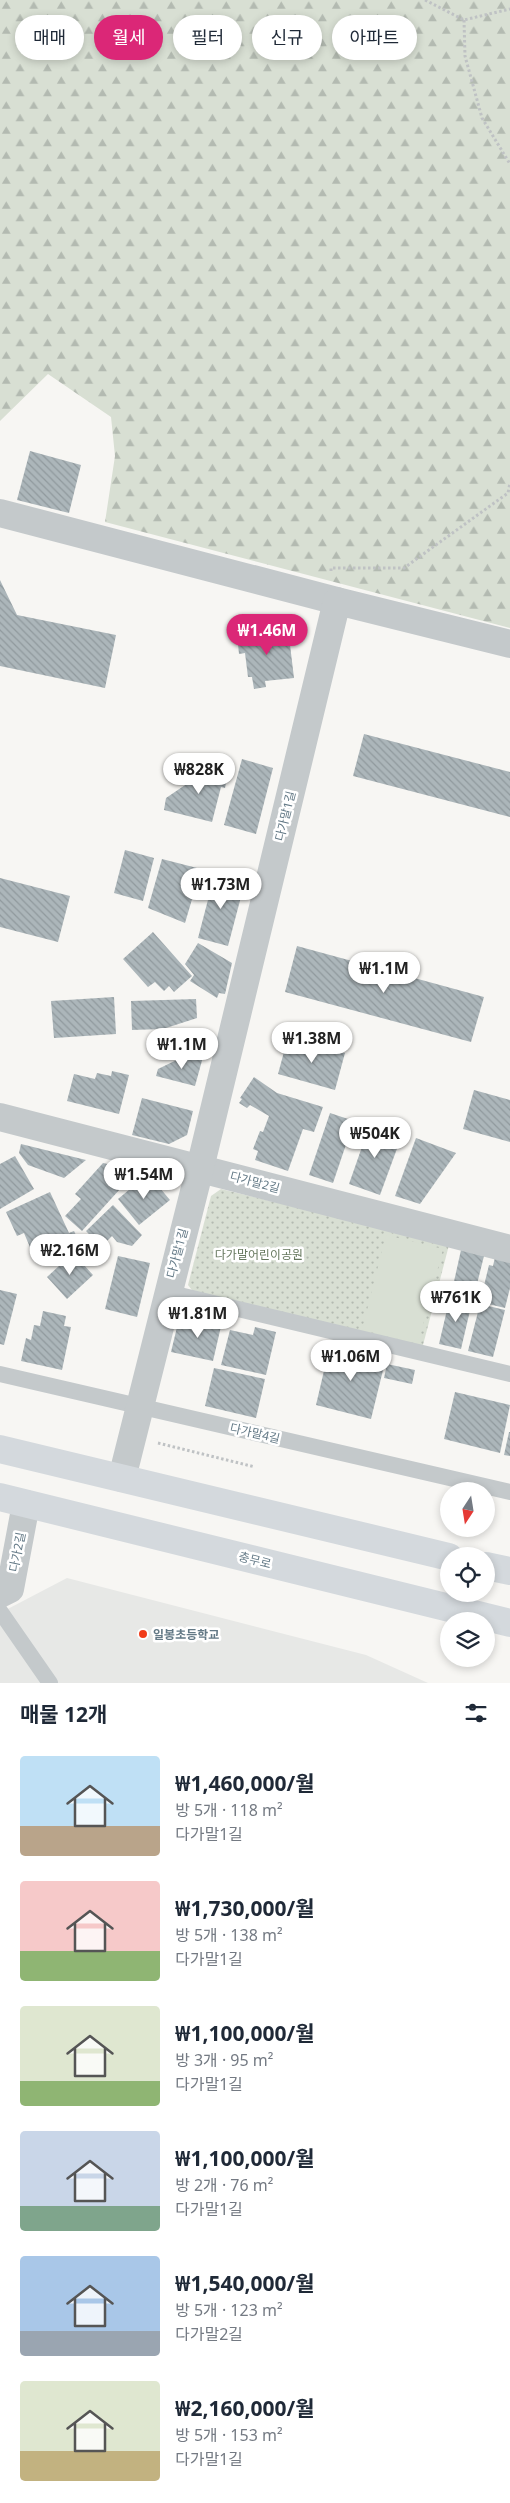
<!DOCTYPE html>
<html lang="ko">
<head>
<meta charset="utf-8">
<style>
  :root { --surface:#fff; --page:#f2f2f3; --text:#1f2937; --muted:#747a83; --accent:#db2777 }
  body { margin:0; font-family:"Noto Sans","Noto Sans KR",sans-serif; background:var(--page); color:var(--text); height:100vh; display:flex; flex-direction:column; font-size:19px; white-space:nowrap }
  * { box-sizing:border-box; margin:0 }
  p { font-size:16px; color:var(--muted) }
  .icon { flex:none; width:28px; height:28px; fill:none; stroke:currentColor; stroke-width:2; stroke-linecap:round; stroke-linejoin:round }
  .map { position:relative; height:1683px; overflow:hidden }
  .drawer { display:flex; flex-direction:column; background:var(--surface); flex:1 }
  .drawer>* { flex:none }
  .banner { position:absolute; left:15px; top:15px; width:480px; height:45px; display:flex; gap:10px }
  .needle { width:32px; rotate:192deg }
  .tools { position:absolute; left:440px; top:1482px; display:grid; gap:10px }
  .tools a { display:grid; place-items:center; width:55px; height:55px; border-radius:50%; background:var(--surface); box-shadow:0 2px 8px #0003; font-size:25px }
  .price { position:absolute; translate:-50% -42px; padding:0 11px; border-radius:18px; background:#fff; color:#222; font-size:16px; line-height:32px; filter:drop-shadow(0 1px 2px #0008) }
  .price::after { content:''; position:absolute; left:50%; top:30px; width:15px; height:11px; margin-left:-8px; background:inherit; clip-path:polygon(0 0,100% 0,50% 100%) }
  .price.current { background:var(--accent); color:#fff }
  ul { padding:0; list-style:none }
  li { display:flex; align-items:center; gap:15px; height:125px; padding:0 20px }
  li span { display:grid; place-items:center; flex:none; width:140px; height:100px; border-radius:5px; color:#555 }
  li>.icon { margin-inline-start:auto }
  span .icon { width:60px; height:60px; fill:#fffc; stroke-width:1 }
  li b { font-size:21px }
  h2 { display:flex; justify-content:space-between; align-items:center; height:60px; padding:0 20px; font-size:21px }
  .tag { padding:0 18px; border-radius:22px; background:var(--surface); box-shadow:0 2px 8px #0003; font-size:18px; line-height:45px }
  .tag.current { background:var(--accent); color:#fff }
  .map>svg:first-child { display:block }
</style>
</head>
<body>
<div class="map">
<svg width="510" height="1683" viewBox="0 0 510 1683">
  <defs>
    <pattern id="forest-firs" width="22" height="20" patternUnits="userSpaceOnUse" patternTransform="scale(1.25)"><rect width="22" height="20" fill="#d8dfd3"/><path d="M5 1l3.5 6h-7zM16 11l3.5 6h-7z" fill="#b3bab1"/></pattern>
    <pattern id="park-dots" width="8" height="8" patternUnits="userSpaceOnUse" patternTransform="scale(1.25)"><rect width="8" height="8" fill="#d8dfd3"/><path d="M2 2h.1M6 6h.1" fill="none" stroke="#b3bab1" stroke-width="1.8" stroke-linecap="round"/></pattern>
    <pattern id="building-back-hatch" width="6" height="6" patternUnits="userSpaceOnUse" patternTransform="scale(1.25)"><rect width="6" height="6" fill="#acb6ba"/><path d="M-1 5l2 2M0 0l6 6M5-1l2 2" fill="none" stroke="#90999d"/></pattern>
  </defs>
  <rect width="100%" height="100%" fill="#f7f6f3"/>
  <path fill="#e7e8e6" d="M67 1578 366 1655 428 1683H0V1613Z"/>
  <path fill="url(#forest-firs)" d="M0 0H510V628L105 522 115 456 111 417 48 374 0 421Z"/>
  <path fill="url(#park-dots)" d="M221 1189 449 1245 422 1349 195 1294 188 1285 211 1196Z"/>
  <path fill="#d8dfd3" d="M386 1235 443 1249 418 1344 362 1330Z"/>
  <g fill="url(#building-back-hatch)">
    <path d="M30 451 81 465 69 513 17 500Z"/>
    <path d="M0 580 17 615 116 635 105 688 0 666Z"/>
    <path d="M288 628 294 678 265 681 266 687 254 689 252 677H248L245 653 239 654 237 634Z"/>
    <path d="M364 734 510 772V817L353 776Z"/>
    <path d="M242 759 273 768 256 834 224 825Z"/>
    <path d="M216 766 229 769 225 788 221 787 212 822 164 810 166 798 194 779 200 780 203 769Z"/>
    <path d="M125 850 154 858 143 901 114 893Z"/>
    <path d="M162 859 201 869 185 923 148 908Z"/>
    <path d="M215 873 234 878 242 893 228 946 198 938Z"/>
    <path d="M0 878 70 896 58 942 0 927Z"/>
    <path d="M153 932 192 976 174 992 169 986 164 991 155 982 148 987 123 959Z"/>
    <path d="M198 943 232 963 225 994 219 993 217 998 190 981 194 975 185 964Z"/>
    <path d="M297 946 484 997 471 1042 285 992Z"/>
    <path d="M114 997 116 1034 54 1038 51 1001Z"/>
    <path d="M196 999 197 1018 163 1029 132 1030 131 1001Z"/>
    <path d="M288 1037 345 1053 335 1090 278 1074Z"/>
    <path d="M189 1054 203 1057 195 1086 156 1076 158 1069Z"/>
    <path d="M112 1071 129 1075 119 1114 67 1101 74 1074 95 1079 97 1073 111 1076Z"/>
    <path d="M254 1077 277 1093 323 1107 314 1132 303 1129 288 1171 255 1160 258 1151 253 1149 260 1131 263 1132 269 1116 250 1105 247 1108 239 1103 242 1099 240 1098Z"/>
    <path d="M474 1090 510 1100V1142L463 1129Z"/>
    <path d="M142 1098 193 1111 187 1135 169 1144 132 1135Z"/>
    <path d="M330 1113 354 1121 333 1183 309 1175Z"/>
    <path d="M370 1124 402 1135 380 1195 349 1184Z"/>
    <path d="M416 1138 456 1153 420 1204 395 1196Z"/>
    <path d="M21 1144 86 1160 64 1178 28 1165 19 1153Z"/>
    <path d="M15 1156 34 1189 0 1209V1164Z"/>
    <path d="M103 1163 116 1166 130 1178 82 1231 65 1216 81 1199 75 1194Z"/>
    <path d="M148 1174 170 1200 139 1225 118 1199Z"/>
    <path d="M50 1192 69 1233 74 1231 81 1245 46 1261 40 1248 32 1252 24 1233 17 1236 6 1212Z"/>
    <path d="M113 1205 142 1235 132 1246 117 1242 112 1236 101 1247 86 1231Z"/>
    <path d="M461 1250 484 1256 473 1300 451 1295Z"/>
    <path d="M73 1253 93 1275 67 1299 47 1277Z"/>
    <path d="M118 1256 150 1263 137 1317 105 1309Z"/>
    <path d="M495 1257 510 1261V1288L505 1308 480 1302 489 1265 493 1266Z"/>
    <path d="M0 1290 17 1294 4 1345 0 1344Z"/>
    <path d="M450 1297 472 1302 461 1349 439 1344Z"/>
    <path d="M480 1304 505 1310 493 1357 468 1351Z"/>
    <path d="M43 1311 66 1316 64 1326 71 1327 62 1370 21 1361 26 1338 31 1340 34 1325 40 1326Z"/>
    <path d="M199 1316 222 1322 213 1361 171 1352 178 1323 197 1327Z"/>
    <path d="M255 1327 276 1332 266 1375 221 1365 230 1330 253 1335Z"/>
    <path d="M330 1345 386 1358 371 1419 316 1405Z"/>
    <path d="M387 1364 415 1370 412 1384 384 1378Z"/>
    <path d="M214 1368 265 1379 256 1418 205 1406Z"/>
    <path d="M455 1392 510 1405 500 1453 444 1439Z"/>
    <path d="M509 1432H510V1456L504 1455Z"/>
  </g>
  <g fill="none" stroke-linecap="round" stroke-linejoin="round">
    <g stroke="#bfc2c4" stroke-width="3" stroke-dasharray="2.5 2.5" stroke-linecap="butt">
      <path d="M425 0 464 20 510 9"/>
      <path d="M464 20 465 56 482 118 510 164"/>
      <path d="M331 571V568H404L508 493 510 483"/>
      <path d="M158 1443 255 1467"/>
    </g>
    <g stroke="#c4c9cb" stroke-width="16">
      <path d="M167 1292 510 1374"/>
      <path d="M0 1374 510 1492"/>
      <path d="M0 1611 50 1683"/>
    </g>
    <g stroke="#c4c9cb" stroke-width="28">
      <path d="M0 513 337 601"/>
      <path d="M0 1117 510 1249"/>
      <path d="M122 1478 200 1168 337 601 510 644"/>
      <path d="M0 1594 10 1589 26 1504"/>
    </g>
    <g stroke="#d4d9dd" stroke-width="28">
      <path d="M0 1449 449 1557"/>
      <path d="M0 1497 510 1623"/>
      <path d="M486 1566 510 1571"/>
    </g>
  </g>
  <circle fill="#f13b18" stroke="#fff" stroke-width="2" cx="143" cy="1634" r="5"/>
  <g text-anchor="middle" dominant-baseline="central" stroke-width="5" stroke-linejoin="round" paint-order="stroke">
    <g font-size="12" fill="#637986" stroke="#fff">
      <text transform="translate(285 816) rotate(-76)">다가말1길</text>
      <text transform="translate(255 1182) rotate(15)">다가말2길</text>
      <text transform="translate(177 1253) rotate(-75)">다가말1길</text>
      <text transform="translate(255 1433) rotate(13)">다가말4길</text>
      <text transform="translate(17 1552) rotate(-79)">다가2길</text>
      <text transform="translate(255 1560) rotate(14)">충무로</text>
    </g>
    <g font-size="12" fill="#66785e" stroke="#fff">
      <text x="259" y="1254">다가말어린이공원</text>
    </g>
    <g font-size="12" font-weight="bold" fill="#637986" stroke="#fff" text-anchor="start">
      <text x="153" y="1634">일봉초등학교</text>
    </g>
  </g>
</svg>
<div class="tools">
<a><svg class="needle" viewBox="-14 -14 28 28"><path d="M0-13l5 13h-10z" fill="#e53935"/><path d="M0 13l5-13h-10z" fill="#747a83"/></svg></a>
<a><svg class="icon" aria-label="locate" viewBox="0 0 24 24"><circle cx="12" cy="12" r="6"/><path d="M12 2v4M12 18v4M2 12h4M18 12h4"/></svg></a>
<a><svg class="icon" aria-label="layers" viewBox="0 0 24 24"><path d="M12 4l9 5-9 5-9-5zM3 14l9 5 9-5"/></svg></a>
</div>
<b class="price current" style="left:267px;top:656px">₩1.46M</b>
<b class="price" style="left:199px;top:795px">₩828K</b>
<b class="price" style="left:221px;top:910px">₩1.73M</b>
<b class="price" style="left:384px;top:994px">₩1.1M</b>
<b class="price" style="left:312px;top:1064px">₩1.38M</b>
<b class="price" style="left:182px;top:1070px">₩1.1M</b>
<b class="price" style="left:375px;top:1159px">₩504K</b>
<b class="price" style="left:144px;top:1200px">₩1.54M</b>
<b class="price" style="left:70px;top:1276px">₩2.16M</b>
<b class="price" style="left:456px;top:1323px">₩761K</b>
<b class="price" style="left:198px;top:1339px">₩1.81M</b>
<b class="price" style="left:351px;top:1382px">₩1.06M</b>
<div class="banner">
<a class="tag">매매</a>
<a class="tag current">월세</a>
<a class="tag">필터</a>
<a class="tag">신규</a>
<a class="tag">아파트</a>
</div>
</div>
<section class="drawer">
<h2>매물 12개<svg class="icon" aria-label="filters" viewBox="0 0 24 24"><path d="M4 7h16M4 17h16"/><circle cx="9" cy="7" r="2"/><circle cx="15" cy="17" r="2"/></svg></h2>
<ul>
<li><span style="background:linear-gradient(#bfe0f5 70%,#b9a48a 0)"><svg class="icon" aria-label="home" viewBox="0 0 24 24"><path d="M3 11l9-7 9 7M6 9v11h12V9"/></svg></span><div><b>₩1,460,000/월</b><p>방 5개 · 118 m²</p><p>다가말1길</p></div></li>
<li><span style="background:linear-gradient(#f6c9c9 70%,#8fb573 0)"><svg class="icon" aria-label="home" viewBox="0 0 24 24"><path d="M3 11l9-7 9 7M6 9v11h12V9"/></svg></span><div><b>₩1,730,000/월</b><p>방 5개 · 138 m²</p><p>다가말1길</p></div></li>
<li><span style="background:linear-gradient(#dfe7d0 75%,#8fb573 0)"><svg class="icon" aria-label="home" viewBox="0 0 24 24"><path d="M3 11l9-7 9 7M6 9v11h12V9"/></svg></span><div><b>₩1,100,000/월</b><p>방 3개 · 95 m²</p><p>다가말1길</p></div></li>
<li><span style="background:linear-gradient(#c9d6e8 75%,#7fa58c 0)"><svg class="icon" aria-label="home" viewBox="0 0 24 24"><path d="M3 11l9-7 9 7M6 9v11h12V9"/></svg></span><div><b>₩1,100,000/월</b><p>방 2개 · 76 m²</p><p>다가말1길</p></div></li>
<li><span style="background:linear-gradient(#a9c7e8 75%,#9aa5b1 0)"><svg class="icon" aria-label="home" viewBox="0 0 24 24"><path d="M3 11l9-7 9 7M6 9v11h12V9"/></svg></span><div><b>₩1,540,000/월</b><p>방 5개 · 123 m²</p><p>다가말2길</p></div></li>
<li><span style="background:linear-gradient(#dfe7d0 70%,#c2b280 0)"><svg class="icon" aria-label="home" viewBox="0 0 24 24"><path d="M3 11l9-7 9 7M6 9v11h12V9"/></svg></span><div><b>₩2,160,000/월</b><p>방 5개 · 153 m²</p><p>다가말1길</p></div></li>
</ul>
</section>
</body>
</html>
